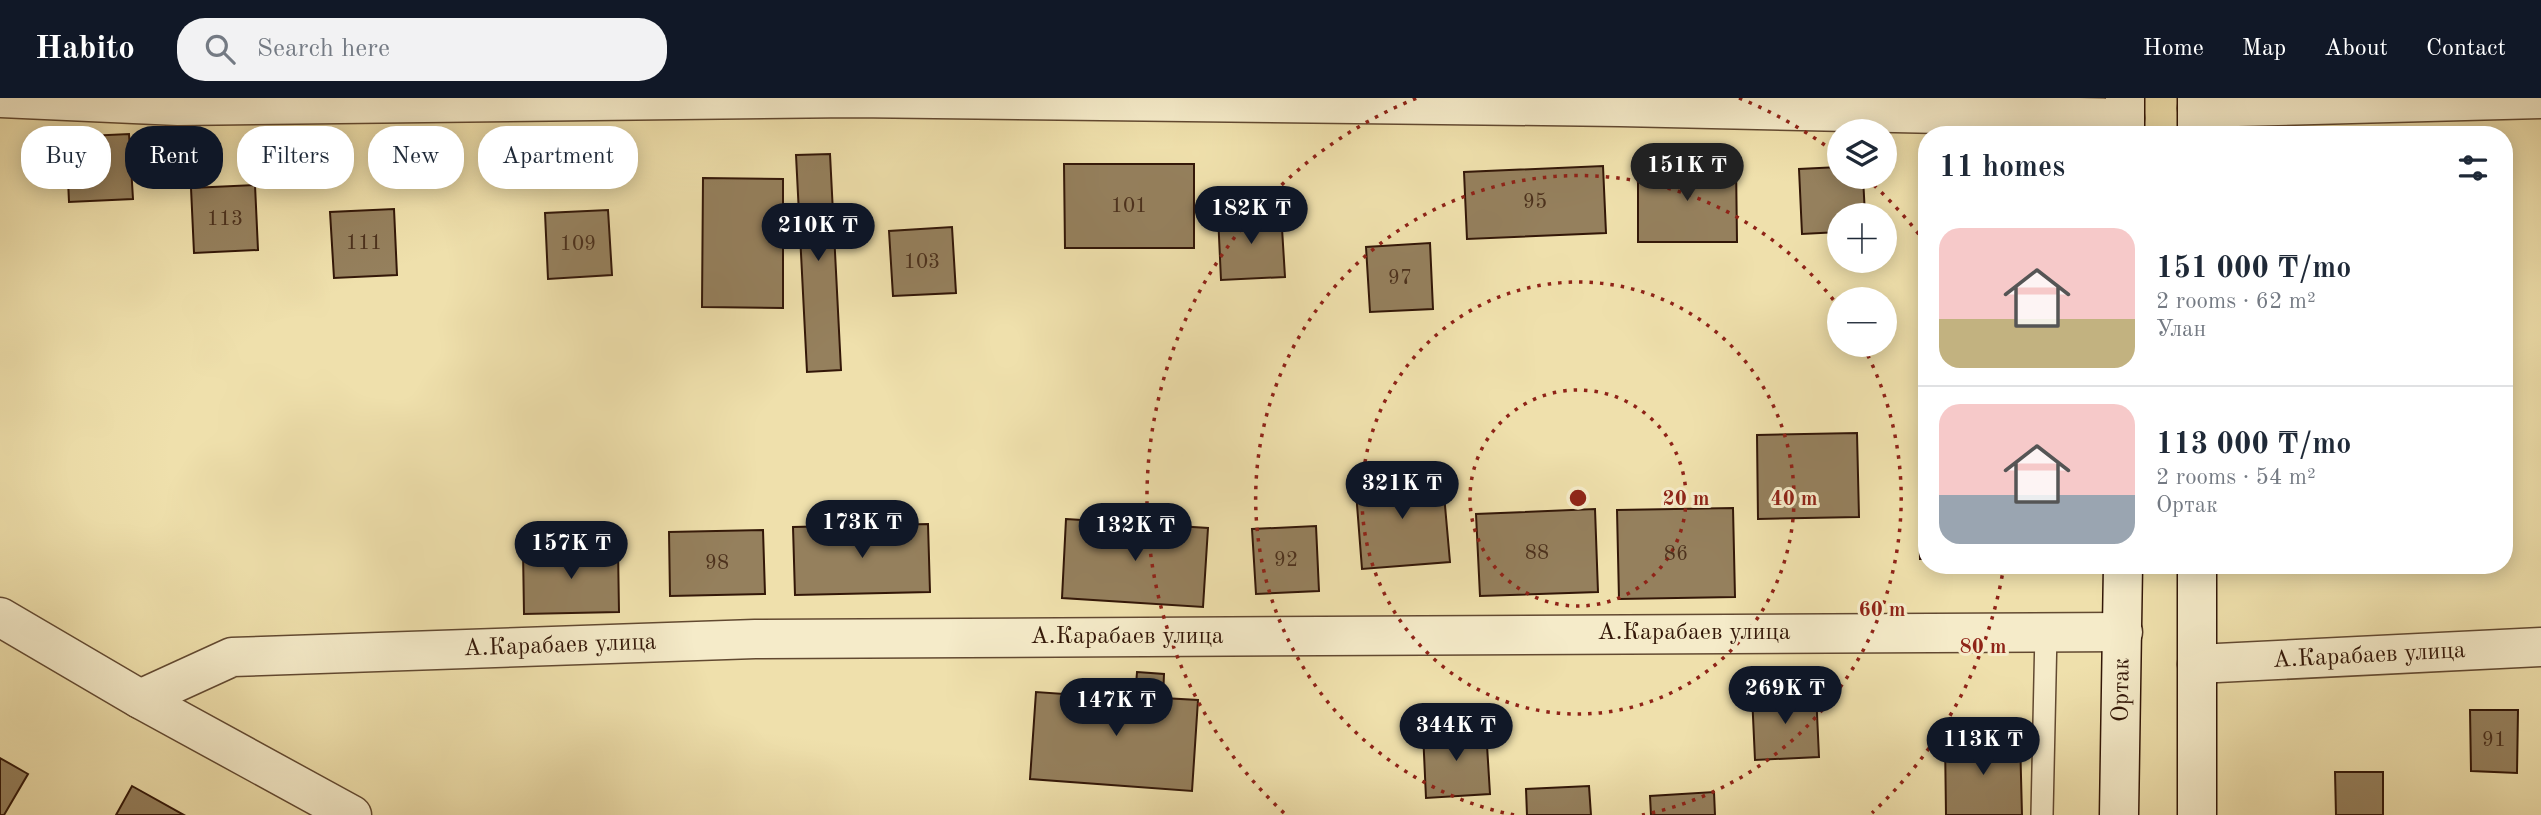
<!DOCTYPE html>
<html lang="en">
<head>
<meta charset="utf-8">
<style>
  :root { --surface:#fff; --page:#f2f2f3; --text:#1f2937; --muted:#747a83; --line:#e0e1e3; --accent:#111827 }
  body { margin:0; font-family:"Old Standard TT",serif; background:var(--page); color:var(--text); height:100vh; display:flex; flex-direction:column; font-size:26px; white-space:nowrap }
  * { box-sizing:border-box; margin:0 }
  p { font-size:23px; color:var(--muted) }
  .icon { flex:none; width:38px; height:38px; fill:none; stroke:currentColor; stroke-width:2; stroke-linecap:round; stroke-linejoin:round }
  .map { position:relative; flex:1; overflow:hidden }
  .drawer { position:absolute; left:1918px; top:28px; width:595px; height:448px; display:flex; flex-direction:column; background:var(--surface); border-radius:28px; box-shadow:0 4px 18px #0003 }
  .drawer>* { flex:none }
  .top-card { position:absolute; left:21px; top:28px; width:665px; height:63px; display:flex; gap:14px }
  .tools { position:absolute; left:1827px; top:21px; display:grid; gap:14px }
  .tools a { display:grid; place-items:center; width:70px; height:70px; border-radius:50%; background:var(--surface); box-shadow:0 4px 18px #0003; font-size:35px }
  .price { position:absolute; translate:-50% -60px; padding:0 16px; border-radius:24px; background:var(--accent); color:#fff; font-size:23px; line-height:46px; filter:drop-shadow(0 2px 4px #0008) }
  .price::after { content:''; position:absolute; left:50%; top:42px; width:21px; height:16px; margin-left:-10px; background:inherit; clip-path:polygon(0 0,100% 0,50% 100%) }
  .price.on { background:#222; color:#fff }
  ul { padding:0; list-style:none }
  li { display:flex; align-items:center; gap:21px; height:175px; padding:0 21px }
  li+li { border-top:2px solid var(--line) }
  li span { display:grid; place-items:center; flex:none; width:196px; height:140px; border-radius:21px; color:#555 }
  li>.icon { margin-inline-start:auto }
  span .icon { width:84px; height:84px; fill:#fffc; stroke-width:1 }
  li b { font-size:30px }
  h2 { display:flex; justify-content:space-between; align-items:center; height:84px; padding:0 21px; font-size:30px }
  .tag { padding:0 24px; border-radius:28px; background:var(--surface); box-shadow:0 4px 18px #0003; font-size:24px; line-height:63px }
  .tag.on { background:var(--accent); color:#fff }
  header { display:flex; align-items:center; gap:42px; box-sizing:border-box; height:98px; padding:0 35px; background:var(--accent); color:#fff }
  header strong { font-size:33px }
  nav { display:flex; gap:38px; margin-inline-start:auto; font-size:24px }
  .search { width:490px; height:63px; background:var(--page); display:flex; align-items:center; gap:18px; box-sizing:border-box; padding:0 24px; border-radius:28px; color:var(--muted); font-size:26px }
  .map>svg:first-child { display:block }
</style>
</head>
<body>
<header>
<strong>Habito</strong>
<div class="search"><svg class="icon" aria-label="search" viewBox="0 0 24 24"><circle cx="10" cy="10" r="6"/><path d="M15 15l6 6"/></svg>Search here</div>
<nav><a>Home</a><a>Map</a><a>About</a><a>Contact</a></nav>
</header>
<div class="map">
<svg width="2541" height="717" viewBox="0 0 2541 717">
  <rect width="100%" height="100%" fill="#efe0ac"/>
  <filter id="stains"><feTurbulence type="fractalNoise" baseFrequency=".00286" numOctaves="4"/><feColorMatrix values="0 0 0 0 .2 0 0 0 0 .09 0 0 0 0 .02 0 0 0 .5 -.17"/></filter>
  <radialGradient id="worn" r=".72"><stop offset=".6" stop-color="#630" stop-opacity="0"/><stop offset="1" stop-color="#630" stop-opacity=".3"/></radialGradient>
  <g fill="#95805d" stroke="#331708" stroke-width="2">
    <path d="M129 36 133 101 69 104 66 39Z"/>
    <path d="M830 56 841 272 807 274 796 57Z"/>
    <path d="M1736 65 1737 144H1638V66Z"/>
    <path d="M1064 66H1194V150H1065Z"/>
    <path d="M1603 68 1606 135 1467 141 1464 74Z"/>
    <path d="M1839 69V79H1863L1865 117H1839V134L1802 136 1799 71Z"/>
    <path d="M703 80 783 81V210L702 209Z"/>
    <path d="M2504 84H2507L2511 149H2504Z"/>
    <path d="M255 87 258 152 194 155 191 90Z"/>
    <path d="M394 111 397 177 334 180 330 114Z"/>
    <path d="M608 112 612 177 548 181 545 115Z"/>
    <path d="M1281 114 1285 179 1221 182 1218 117Z"/>
    <path d="M952 129 956 195 893 198 889 133Z"/>
    <path d="M1430 145 1433 211 1370 214 1366 149Z"/>
    <path d="M1857 335 1859 419 1758 421 1757 337Z"/>
    <path d="M1442 374 1450 464 1362 471 1355 381Z"/>
    <path d="M1927 377V461H1920L1919 378Z"/>
    <path d="M1733 410 1735 499 1619 501 1617 412Z"/>
    <path d="M1595 411 1598 494 1480 498 1476 416Z"/>
    <path d="M1066 421 1208 430 1203 509 1062 500Z"/>
    <path d="M928 426 930 494 795 497 793 429Z"/>
    <path d="M1316 428 1319 493 1256 496 1252 431Z"/>
    <path d="M763 432 765 496 670 498 669 434Z"/>
    <path d="M618 451 619 514 524 516 523 452Z"/>
    <path d="M1137 574 1164 576 1163 600 1198 602 1192 693 1030 681 1036 594 1135 601Z"/>
    <path d="M1816 594 1819 659 1755 662 1752 597Z"/>
    <path d="M2470 612H2518L2517 675 2471 673Z"/>
    <path d="M1486 631 1490 696 1426 700 1423 634Z"/>
    <path d="M2020 640 2022 717H1946L1945 642Z"/>
    <path d="M0 660 28 676 4 717H0Z"/>
    <path d="M2335 674H2383V717H2336Z"/>
    <path d="M132 688 184 717H116Z"/>
    <path d="M1589 688 1591 717H1527L1526 691Z"/>
    <path d="M1714 694 1715 717H1651L1650 698Z"/>
  </g>
  <g fill="none" stroke-linecap="round" stroke-linejoin="round">
    <defs>
      <path id="lane" d="M2042 717 2046 534"/>
      <g id="street">
        <path d="M0 0 178 8 853 0 1620 9 2125 20"/>
        <path d="M2197 10 2541 1"/>
        <path d="M0 519 140 601 352 717"/>
        <path d="M2197 566 2541 549"/>
        <path d="M140 601 232 559 755 541 2123 534"/>
      </g>
      <g id="secondary">
        <path d="M2197 0V37"/>
        <path d="M2125 37V0"/>
        <path d="M2197 467V717"/>
        <path d="M2119 717 2123 467"/>
      </g>
    </defs>
    <use href="#lane" stroke="#624931" stroke-width="24"/>
    <use href="#street" stroke="#624931" stroke-width="41"/>
    <use href="#secondary" stroke="#331708" stroke-width="41"/>
    <use href="#lane" stroke="#f5ebc9" stroke-width="21"/>
    <use href="#street" stroke="#f5ebc9" stroke-width="38"/>
    <use href="#secondary" stroke="#f5ebc9" stroke-width="38"/>
  </g>
  <g fill="none" stroke="#8f2418" stroke-width="3.5" stroke-dasharray="3.5 7">
    <circle cx="1578" cy="400" r="108"/>
    <circle cx="1578" cy="400" r="216"/>
    <path d="M1514 717A323 323 0 1 1 1838 208M1863 248A323 323 0 0 1 1642 717"/>
    <path d="M2004 467A431 431 0 0 1 1872 715M1284 715A431 431 0 0 1 1417 0M1739 0A431 431 0 0 1 1837 56M1866 80A431 431 0 0 1 1927 147"/>
  </g>
  <g text-anchor="middle" dominant-baseline="central" stroke-width="6" stroke-linejoin="round" paint-order="stroke">
    <g font-size="21" fill="#4c311d">
      <text x="1535" y="104">95</text>
      <text x="1129" y="108">101</text>
      <text x="225" y="121">113</text>
      <text x="364" y="145">111</text>
      <text x="578" y="146">109</text>
      <text x="922" y="164">103</text>
      <text x="1400" y="180">97</text>
      <text x="1537" y="455">88</text>
      <text x="1676" y="456">86</text>
      <text x="1286" y="462">92</text>
      <text x="717" y="465">98</text>
      <text x="2494" y="642">91</text>
    </g>
    <g font-size="24" fill="#331708" stroke="#f5ebc9">
      <text x="1694" y="535">А.Карабаев улица</text>
      <text x="1127" y="539">А.Карабаев улица</text>
      <text transform="translate(560 548) rotate(-2)">А.Карабаев улица</text>
      <text transform="translate(2369 558) rotate(-3)">А.Карабаев улица</text>
      <text transform="translate(2122 592) rotate(-89)">Ортак</text>
    </g>
  </g>
  <circle cx="1578" cy="400" r="10" fill="#8f2418" stroke="#f5ebc9" stroke-width="3.5"/>
  <g font-size="21" text-anchor="middle" font-weight="bold" fill="#8f2418" stroke="#f5ebc9" stroke-width="6" stroke-linejoin="round" paint-order="stroke">
    <text x="1686" y="407">20 m</text>
    <text x="1794" y="407">40 m</text>
    <text x="1882" y="518">60 m</text>
    <text x="1983" y="555">80 m</text>
  </g>
  <rect width="100%" height="100%" filter="url(#stains)"/>
  <rect width="100%" height="100%" fill="url(#worn)"/>
</svg>
<div class="tools">
<a><svg class="icon" aria-label="layers" viewBox="0 0 24 24"><path d="M12 4l9 5-9 5-9-5zM3 14l9 5 9-5"/></svg></a>
<a>+</a>
<a>−</a>
</div>
<b class="price on" style="left:1687px;top:105px">151K ₸</b>
<b class="price" style="left:1251px;top:148px">182K ₸</b>
<b class="price" style="left:818px;top:165px">210K ₸</b>
<b class="price" style="left:1402px;top:423px">321K ₸</b>
<b class="price" style="left:862px;top:462px">173K ₸</b>
<b class="price" style="left:1135px;top:465px">132K ₸</b>
<b class="price" style="left:571px;top:483px">157K ₸</b>
<b class="price" style="left:1785px;top:628px">269K ₸</b>
<b class="price" style="left:1116px;top:640px">147K ₸</b>
<b class="price" style="left:1456px;top:665px">344K ₸</b>
<b class="price" style="left:1983px;top:679px">113K ₸</b>
<div class="top-card">
<a class="tag">Buy</a>
<a class="tag on">Rent</a>
<a class="tag">Filters</a>
<a class="tag">New</a>
<a class="tag">Apartment</a>
</div>
<section class="drawer">
<h2>11 homes<svg class="icon" aria-label="filters" viewBox="0 0 24 24"><path d="M4 7h16M4 17h16"/><circle cx="9" cy="7" r="2"/><circle cx="15" cy="17" r="2"/></svg></h2>
<ul>
<li><span style="background:linear-gradient(#f6c9c9 65%,#c2b280 0)"><svg class="icon" aria-label="home" viewBox="0 0 24 24"><path d="M3 11l9-7 9 7M6 9v11h12V9"/></svg></span><div><b>151 000 ₸/mo</b><p>2 rooms · 62 m²</p><p>Улан</p></div></li>
<li><span style="background:linear-gradient(#f6c9c9 65%,#9aa5b1 0)"><svg class="icon" aria-label="home" viewBox="0 0 24 24"><path d="M3 11l9-7 9 7M6 9v11h12V9"/></svg></span><div><b>113 000 ₸/mo</b><p>2 rooms · 54 m²</p><p>Ортак</p></div></li>
</ul>
</section>
</div>
</body>
</html>
